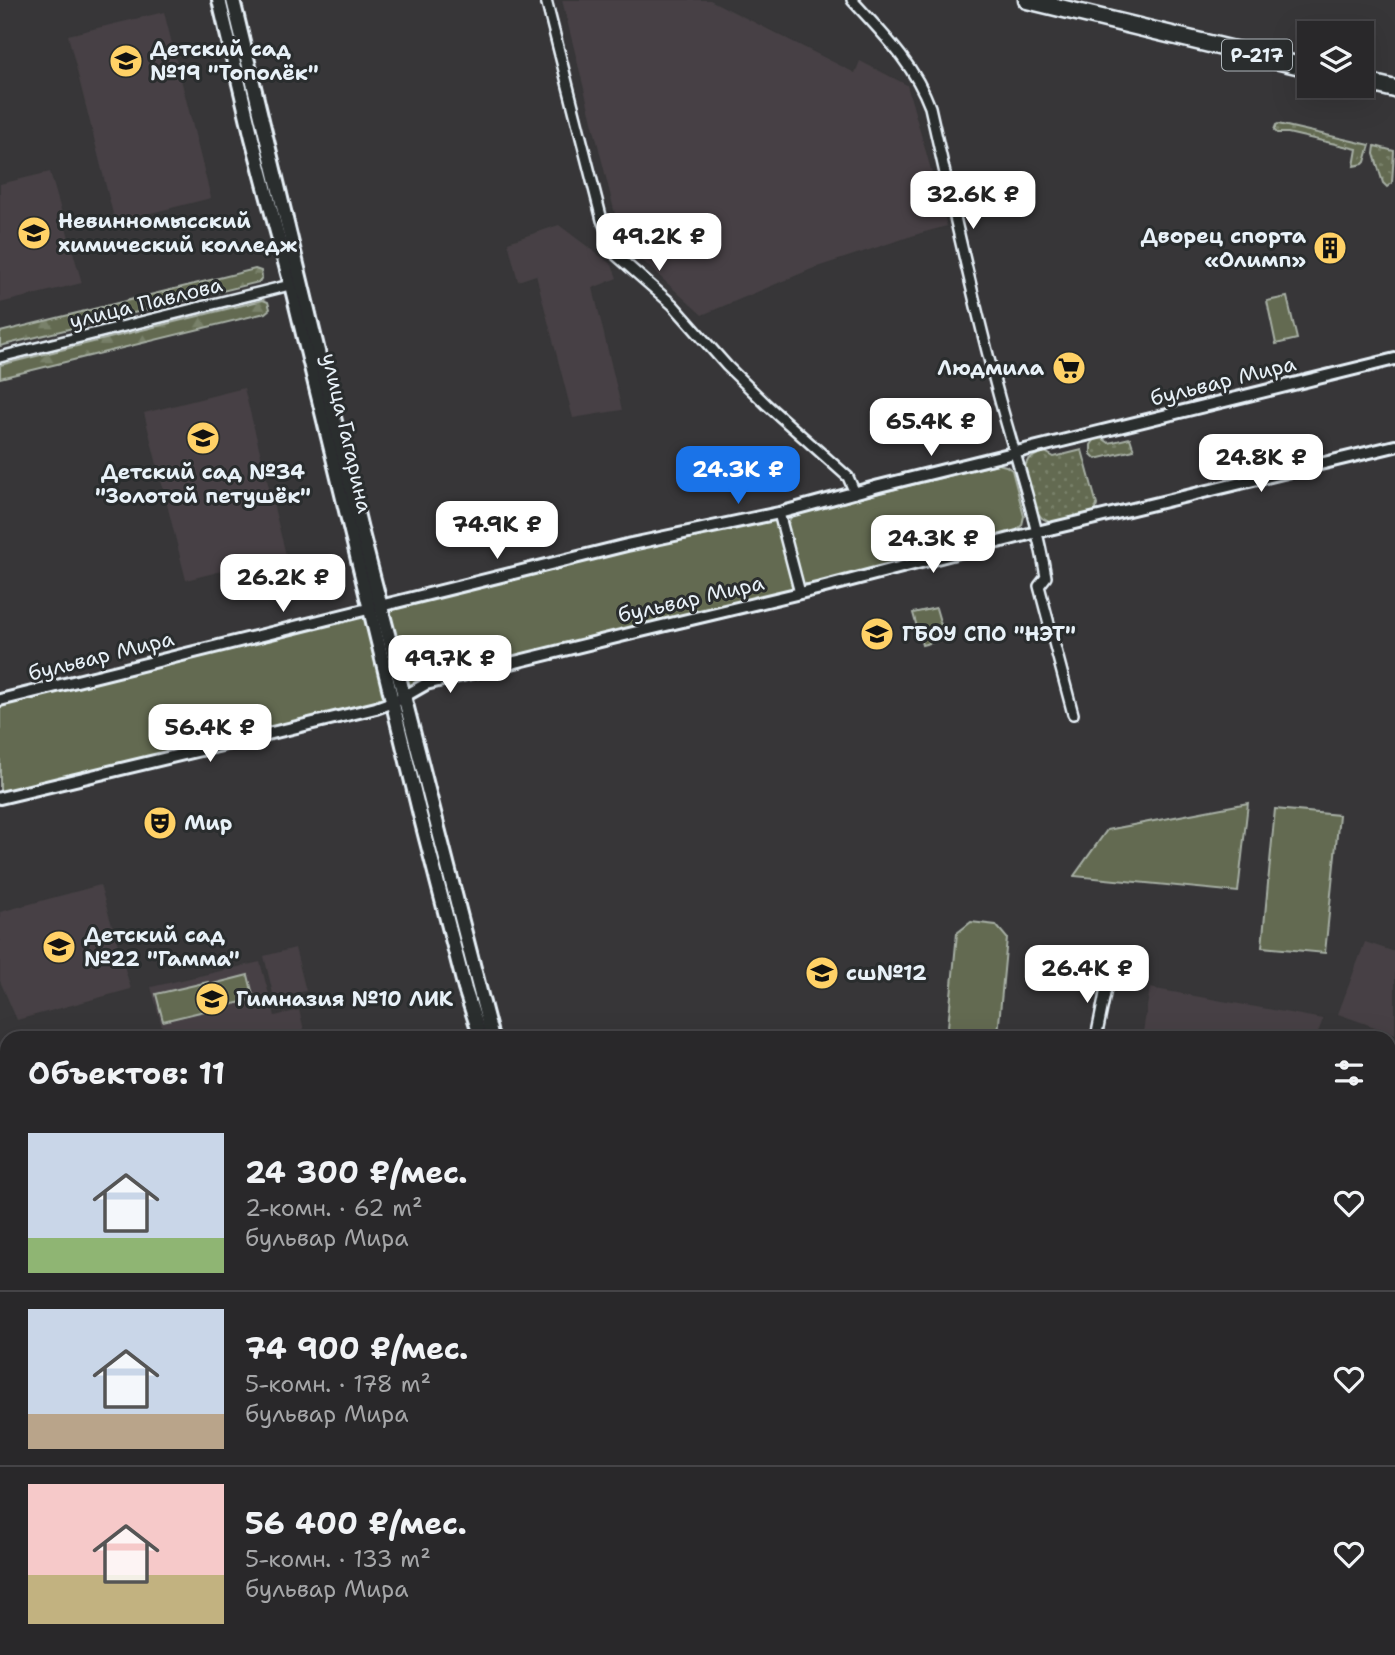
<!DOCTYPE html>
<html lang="ru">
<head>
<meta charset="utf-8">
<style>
  :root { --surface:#29282a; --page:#353436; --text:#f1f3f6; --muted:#a5a6a8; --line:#454447; --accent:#1a73e8 }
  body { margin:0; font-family:"Shantell Sans",sans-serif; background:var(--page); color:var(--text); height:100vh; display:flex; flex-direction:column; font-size:26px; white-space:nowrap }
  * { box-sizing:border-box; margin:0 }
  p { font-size:23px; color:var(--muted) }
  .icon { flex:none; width:38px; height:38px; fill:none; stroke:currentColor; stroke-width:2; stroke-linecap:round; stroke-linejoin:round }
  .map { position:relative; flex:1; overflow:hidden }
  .side { position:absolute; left:0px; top:1031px; width:1396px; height:625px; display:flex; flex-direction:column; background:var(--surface); border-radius:21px 21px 0 0; box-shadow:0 7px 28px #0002,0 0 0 2px var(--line) }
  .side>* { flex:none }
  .buttons { position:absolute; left:1297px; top:21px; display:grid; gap:14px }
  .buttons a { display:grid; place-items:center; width:77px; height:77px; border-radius:0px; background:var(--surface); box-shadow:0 7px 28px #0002,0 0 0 2px var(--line); font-size:35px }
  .price { position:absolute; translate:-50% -60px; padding:0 16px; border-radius:14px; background:#fff; color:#222; font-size:23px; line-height:46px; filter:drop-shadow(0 2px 4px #0008) }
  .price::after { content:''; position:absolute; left:50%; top:42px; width:21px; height:16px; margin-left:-10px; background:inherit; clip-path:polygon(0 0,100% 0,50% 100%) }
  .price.selected { background:var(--accent); color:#fff }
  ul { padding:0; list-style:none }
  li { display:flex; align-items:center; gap:21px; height:175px; padding:0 28px }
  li+li { border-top:2px solid var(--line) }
  li span { display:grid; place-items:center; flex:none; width:196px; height:140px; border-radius:0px; color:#555 }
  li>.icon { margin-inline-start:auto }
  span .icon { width:84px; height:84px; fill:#fffc; stroke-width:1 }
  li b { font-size:30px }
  h2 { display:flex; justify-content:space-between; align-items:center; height:84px; padding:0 28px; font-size:30px }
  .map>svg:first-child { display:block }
</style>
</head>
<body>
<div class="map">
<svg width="1395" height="1655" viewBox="0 0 1395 1655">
  <defs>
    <pattern id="grass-dots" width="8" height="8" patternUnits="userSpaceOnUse" patternTransform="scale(1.75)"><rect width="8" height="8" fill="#636b51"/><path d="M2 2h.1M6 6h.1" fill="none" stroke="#79816b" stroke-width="1.8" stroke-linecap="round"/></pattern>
    <pattern id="forest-firs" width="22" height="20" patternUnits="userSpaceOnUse" patternTransform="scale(1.75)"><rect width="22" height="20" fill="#636b51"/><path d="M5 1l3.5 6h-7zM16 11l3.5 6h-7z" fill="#79816b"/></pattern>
  </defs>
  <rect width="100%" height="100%" fill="#373638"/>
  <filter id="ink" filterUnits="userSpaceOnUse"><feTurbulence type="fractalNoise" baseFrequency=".0143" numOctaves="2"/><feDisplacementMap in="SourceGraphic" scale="14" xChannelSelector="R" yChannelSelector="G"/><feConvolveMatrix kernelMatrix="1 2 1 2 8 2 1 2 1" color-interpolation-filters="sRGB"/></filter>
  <g filter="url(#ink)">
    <g fill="#464044">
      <path d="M562 0H710L855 73 860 61 907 85 947 226 921 233 814 268 702 315 622 242Z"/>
      <path d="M164 12 211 198 115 222 68 35Z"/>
      <path d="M50 172 82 283 0 303V184Z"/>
      <path d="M559 225 612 265 617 278 593 288 622 410 573 418 536 275 518 281 508 242Z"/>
      <path d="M244 388 286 555 186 580 144 413Z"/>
      <path d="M100 885 131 989 17 1020 0 981V912Z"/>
      <path d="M1365 942 1395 952V1034L1338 1014Z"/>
      <path d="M295 948 306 991 274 998 264 956Z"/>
      <path d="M260 962 275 1016 299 1010 306 1038H141L140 1033 162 1027 151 987Z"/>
      <path d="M1150 988 1323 1019 1316 1038H1142Z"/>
    </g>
    <g fill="url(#grass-dots)" stroke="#a6aea4" stroke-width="2">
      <path d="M1278 124 1370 145 1365 162 1363 164 1354 166 1357 149 1288 133H1277L1274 130 1276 125Z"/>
      <path d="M1375 146 1394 151 1392 183 1387 187 1383 183 1374 154Z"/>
      <path d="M1102 438 1109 443 1130 438 1134 450 1096 459 1091 454V445L1095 439Z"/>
      <path d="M1082 450 1097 505 1095 513 1051 523 1042 518 1038 513 1025 472V466L1028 460 1038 454 1045 452 1054 457Z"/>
    </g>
    <g fill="url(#forest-firs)" stroke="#a6aea4" stroke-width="2">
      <path d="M255 269 261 271 262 277 259 282 0 346V332Z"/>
      <path d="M263 300 268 302 270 309 265 313 0 378V365Z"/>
      <path d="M1395 1244V1355L1390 1386V1278Z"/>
    </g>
    <g fill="#636b51" stroke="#a6aea4" stroke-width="2">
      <path d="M1287 297 1297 339 1276 344 1267 301Z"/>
      <path d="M998 464 1006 466 1012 470 1024 516 1022 525 1015 532 809 585 803 583 800 578 787 527 790 519 794 514Z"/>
      <path d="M779 513 800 593 426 684 398 700 0 798V700Z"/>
      <path d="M936 608 945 639 922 645 913 613Z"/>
      <path d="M1248 803 1238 892 1074 876 1107 830Z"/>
      <path d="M1275 809 1339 815 1325 953 1262 947Z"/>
      <path d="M971 922 996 925 1007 938 998 1034 994 1038H954L948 1027 957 933Z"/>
      <path d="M248 975 254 999 163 1021 156 994 208 982 209 985Z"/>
    </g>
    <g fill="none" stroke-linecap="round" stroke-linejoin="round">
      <defs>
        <g id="minor">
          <path d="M546 0 602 220 617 256 673 305 727 366 767 405 848 477 855 493"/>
          <path d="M852 0C882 33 914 64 930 107 952 204 973 301 999 397 1015 457 1036 516 1046 577L1039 586 1073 714"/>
          <path d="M0 357 294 284"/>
          <path d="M779 513 800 593"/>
          <path d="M1096 1038 1108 979"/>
          <path d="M39 1655 57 1648"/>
        </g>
        <g id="tertiary">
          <path d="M0 700 627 545 779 513 879 486 1395 359"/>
          <path d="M0 798 376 708 398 700 426 684 637 632 821 588 1037 532 1395 446"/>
          <path d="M592 1648 594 1655"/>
          <path d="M709 1648 716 1655"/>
        </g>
        <g id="secondary">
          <path d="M219 0 252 138 291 285 420 815 465 989 481 1038"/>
          <path d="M233 0 361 529 492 1038"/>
          <path d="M0 1173 7 1192"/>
          <path d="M1390 1471 1395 1472"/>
          <path d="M0 1567H7"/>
          <path d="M628 1648 629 1655"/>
          <path d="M642 1648 644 1655"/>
        </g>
        <g id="trunk">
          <path d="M1027 0 1309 68"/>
          <path d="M1362 81 1395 89"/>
        </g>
      </defs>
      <use href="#minor" stroke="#e8f1f8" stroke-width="14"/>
      <use href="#tertiary" stroke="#e8f1f8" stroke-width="16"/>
      <use href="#secondary" stroke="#e8f1f8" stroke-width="18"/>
      <use href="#trunk" stroke="#e8f1f8" stroke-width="21"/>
      <use href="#minor" stroke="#2a2d2e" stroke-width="9"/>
      <use href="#tertiary" stroke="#2a2d2e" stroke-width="10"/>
      <use href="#secondary" stroke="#2a2d2e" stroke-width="12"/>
      <use href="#trunk" stroke="#2a2d2e" stroke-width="16"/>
      <defs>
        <g id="rail">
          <path d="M1074 1648 1119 1654"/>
          <path d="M1110 1648 1160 1655"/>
          <path d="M102 1655 121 1648"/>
        </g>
      </defs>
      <use href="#rail" stroke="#e8f1f8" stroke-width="5"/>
      <use href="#rail" stroke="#2a2d2e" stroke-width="2.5" stroke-dasharray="8" stroke-linecap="butt"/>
    </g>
  </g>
  <defs>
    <symbol id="school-disc" viewBox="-11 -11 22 22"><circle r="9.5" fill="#ffd166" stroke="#2a2d2e"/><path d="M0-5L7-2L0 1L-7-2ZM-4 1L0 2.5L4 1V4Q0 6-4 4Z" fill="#111"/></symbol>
    <symbol id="building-disc" viewBox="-11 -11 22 22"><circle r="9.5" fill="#ffd166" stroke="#2a2d2e"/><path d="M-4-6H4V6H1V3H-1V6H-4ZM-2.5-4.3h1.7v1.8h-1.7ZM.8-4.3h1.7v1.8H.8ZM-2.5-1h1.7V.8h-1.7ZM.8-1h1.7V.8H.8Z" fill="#111"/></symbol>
    <symbol id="supermarket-disc" viewBox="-11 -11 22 22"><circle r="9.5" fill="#ffd166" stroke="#2a2d2e"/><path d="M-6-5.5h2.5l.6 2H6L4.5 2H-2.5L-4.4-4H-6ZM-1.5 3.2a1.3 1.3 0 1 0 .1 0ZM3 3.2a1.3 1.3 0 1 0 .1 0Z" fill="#111"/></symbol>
    <symbol id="theatre-disc" viewBox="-11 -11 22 22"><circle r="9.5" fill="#ffd166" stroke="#2a2d2e"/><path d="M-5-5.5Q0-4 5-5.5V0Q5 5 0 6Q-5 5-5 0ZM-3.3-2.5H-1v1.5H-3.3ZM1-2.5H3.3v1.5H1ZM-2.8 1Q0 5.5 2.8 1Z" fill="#111"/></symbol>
  </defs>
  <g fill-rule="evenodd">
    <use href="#school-disc" x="107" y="42" width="38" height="38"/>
    <use href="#school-disc" x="15" y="214" width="38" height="38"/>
    <use href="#building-disc" x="1311" y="229" width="38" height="38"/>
    <use href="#supermarket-disc" x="1050" y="349" width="38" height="38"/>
    <use href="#school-disc" x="184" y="419" width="38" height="38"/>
    <use href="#school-disc" x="858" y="615" width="38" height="38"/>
    <use href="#theatre-disc" x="141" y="804" width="38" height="38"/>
    <use href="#school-disc" x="40" y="928" width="38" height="38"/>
    <use href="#school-disc" x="803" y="954" width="38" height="38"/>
    <use href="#school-disc" x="193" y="980" width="38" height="38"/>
  </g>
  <g text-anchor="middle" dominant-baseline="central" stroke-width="6" stroke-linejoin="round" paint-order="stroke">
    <rect fill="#2a2d2e" stroke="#afb6bb" stroke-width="2" x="1222" y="39.5" width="70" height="31" rx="5"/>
    <g font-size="19" font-weight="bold" fill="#e8f1f8">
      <text x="1257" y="55">Р-217</text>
    </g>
    <g font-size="21" font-weight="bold" fill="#e8f1f8" stroke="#2a2d2e" text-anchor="start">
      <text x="150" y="49">Детский сад<tspan x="150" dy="24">№19 "Тополёк"</tspan></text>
      <text x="58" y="221">Невинномысский<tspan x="58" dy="24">химический колледж</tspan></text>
      <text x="1306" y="236" text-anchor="end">Дворец спорта<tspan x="1306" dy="24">«Олимп»</tspan></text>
      <text x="1044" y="368" text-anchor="end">Людмила</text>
      <text x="203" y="472" text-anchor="middle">Детский сад №34<tspan x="203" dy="24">"Золотой петушёк"</tspan></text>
      <text x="902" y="634">ГБОУ СПО "НЭТ"</text>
      <text x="184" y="823">Мир</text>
      <text x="84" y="935">Детский сад<tspan x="84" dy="24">№22 "Гамма"</tspan></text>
      <text x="846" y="973">сш№12</text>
      <text x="236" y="999">Гимназия №10 ЛИК</text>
    </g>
    <g font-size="21" fill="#e8f1f8" stroke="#2a2d2e">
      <text transform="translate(146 303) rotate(-14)">улица Павлова</text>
      <text transform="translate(1223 381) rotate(-14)">бульвар Мира</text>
      <text transform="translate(347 433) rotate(77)">улица Гагарина</text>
      <text transform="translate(691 599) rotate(-13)">бульвар Мира</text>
      <text transform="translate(101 656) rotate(-14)">бульвар Мира</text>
    </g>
  </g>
</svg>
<div class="buttons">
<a><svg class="icon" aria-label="layers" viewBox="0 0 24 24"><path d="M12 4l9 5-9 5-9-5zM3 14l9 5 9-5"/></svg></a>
</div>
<b class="price" style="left:973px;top:231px">32.6K ₽</b>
<b class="price" style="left:659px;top:273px">49.2K ₽</b>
<b class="price" style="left:931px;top:458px">65.4K ₽</b>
<b class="price" style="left:1261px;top:494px">24.8K ₽</b>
<b class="price selected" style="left:738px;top:506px">24.3K ₽</b>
<b class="price" style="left:497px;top:561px">74.9K ₽</b>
<b class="price" style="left:933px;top:575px">24.3K ₽</b>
<b class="price" style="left:283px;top:614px">26.2K ₽</b>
<b class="price" style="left:450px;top:695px">49.7K ₽</b>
<b class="price" style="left:210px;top:764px">56.4K ₽</b>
<b class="price" style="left:1087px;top:1005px">26.4K ₽</b>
<section class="side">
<h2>Объектов: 11<svg class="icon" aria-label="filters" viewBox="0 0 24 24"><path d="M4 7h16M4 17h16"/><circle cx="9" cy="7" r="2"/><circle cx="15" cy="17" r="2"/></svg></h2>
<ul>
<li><span style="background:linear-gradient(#c9d6e8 75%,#8fb573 0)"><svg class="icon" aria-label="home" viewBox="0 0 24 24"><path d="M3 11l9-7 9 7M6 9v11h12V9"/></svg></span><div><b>24 300 ₽/мес.</b><p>2-комн. · 62 m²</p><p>бульвар Мира</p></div><svg class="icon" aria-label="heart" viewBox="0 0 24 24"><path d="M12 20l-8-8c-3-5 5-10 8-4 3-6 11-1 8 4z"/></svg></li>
<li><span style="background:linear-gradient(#c9d6e8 75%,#b9a48a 0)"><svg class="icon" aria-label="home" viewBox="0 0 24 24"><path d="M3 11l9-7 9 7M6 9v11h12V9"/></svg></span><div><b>74 900 ₽/мес.</b><p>5-комн. · 178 m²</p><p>бульвар Мира</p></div><svg class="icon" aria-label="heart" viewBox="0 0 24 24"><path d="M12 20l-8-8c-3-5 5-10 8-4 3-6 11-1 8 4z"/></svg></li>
<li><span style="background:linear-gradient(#f6c9c9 65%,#c2b280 0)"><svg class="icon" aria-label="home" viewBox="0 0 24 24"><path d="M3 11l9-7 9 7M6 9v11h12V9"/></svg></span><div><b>56 400 ₽/мес.</b><p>5-комн. · 133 m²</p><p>бульвар Мира</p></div><svg class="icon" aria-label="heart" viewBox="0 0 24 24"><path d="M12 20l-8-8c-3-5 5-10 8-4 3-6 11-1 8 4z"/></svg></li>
</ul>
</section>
</div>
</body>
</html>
